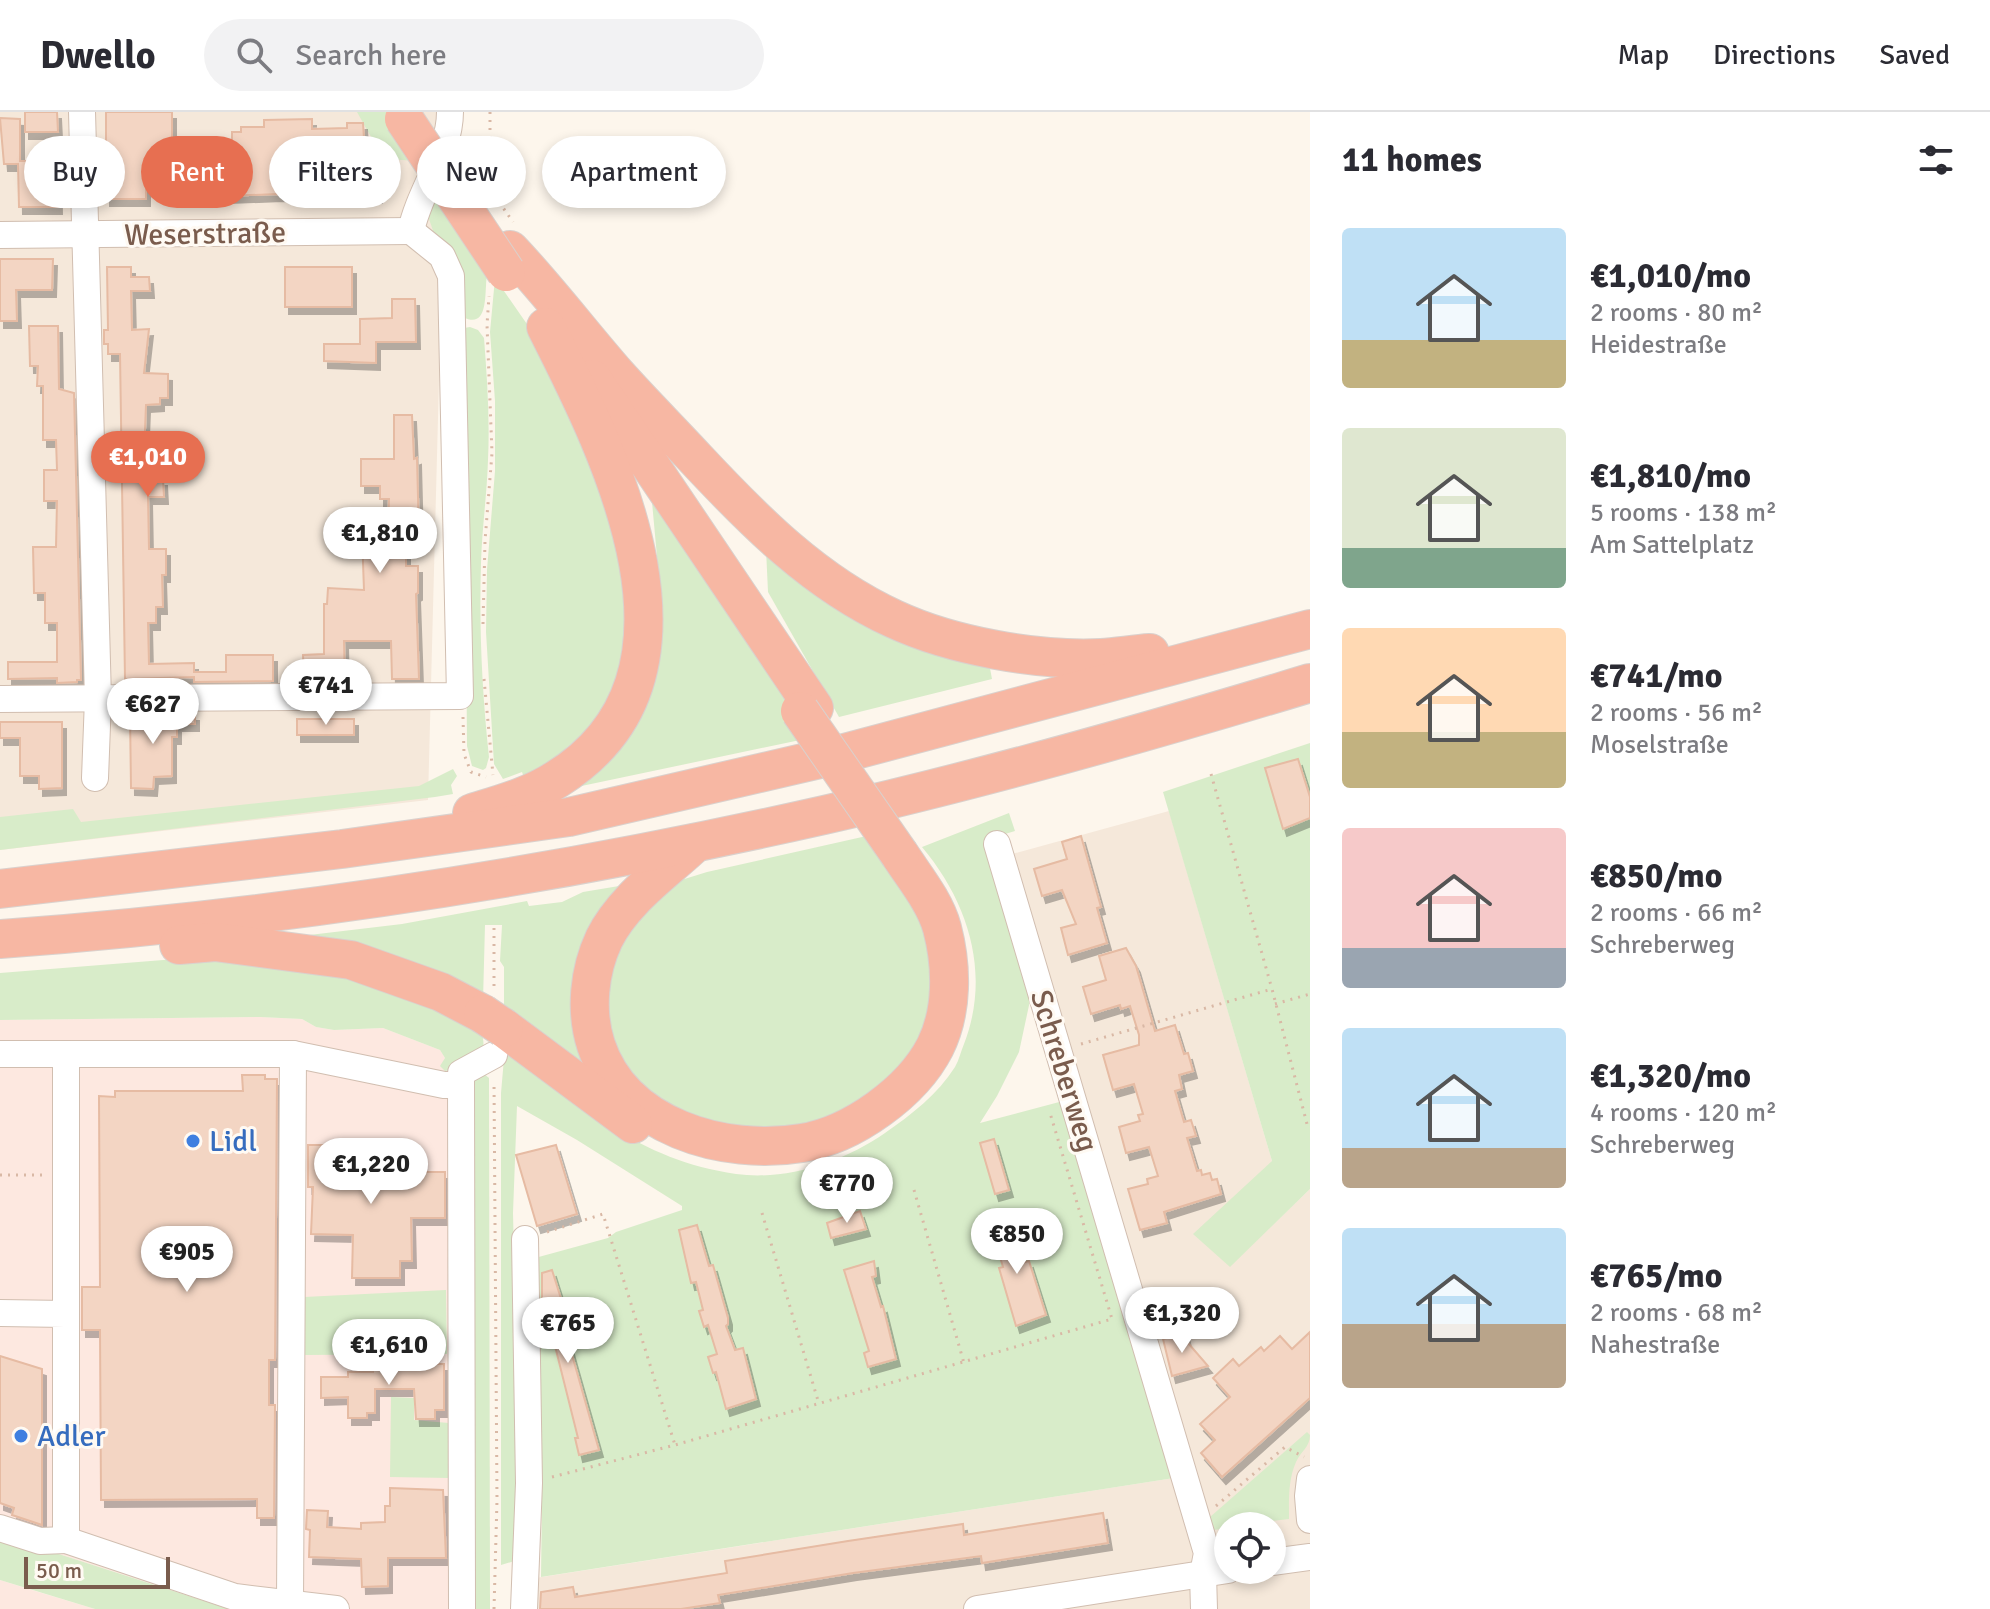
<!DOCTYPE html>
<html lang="en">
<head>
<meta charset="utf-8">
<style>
  :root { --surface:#fff; --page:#f2f2f3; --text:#2b2b33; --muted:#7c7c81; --line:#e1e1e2; --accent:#e76f51 }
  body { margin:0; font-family:Signika,sans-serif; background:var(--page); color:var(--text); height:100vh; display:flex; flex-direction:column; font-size:30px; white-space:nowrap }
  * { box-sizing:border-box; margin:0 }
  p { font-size:26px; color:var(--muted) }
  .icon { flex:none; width:44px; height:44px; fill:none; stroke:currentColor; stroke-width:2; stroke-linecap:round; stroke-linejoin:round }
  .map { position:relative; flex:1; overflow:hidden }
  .details { display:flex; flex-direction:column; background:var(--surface); width:680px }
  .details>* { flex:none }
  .banner { position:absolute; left:24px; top:24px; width:760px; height:72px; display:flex; gap:16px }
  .fabs { position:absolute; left:1214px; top:1400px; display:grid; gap:16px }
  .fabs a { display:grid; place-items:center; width:72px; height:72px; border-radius:50%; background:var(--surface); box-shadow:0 4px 12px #0003; font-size:40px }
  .scale { position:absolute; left:24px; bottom:20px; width:146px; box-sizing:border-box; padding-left:8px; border:4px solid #7a5c4d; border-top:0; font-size:22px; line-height:28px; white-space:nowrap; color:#7a5c4d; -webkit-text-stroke:6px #fffaf3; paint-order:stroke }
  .price { position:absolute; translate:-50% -68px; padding:0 18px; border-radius:28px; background:#fff; color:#222; font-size:26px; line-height:52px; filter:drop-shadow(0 2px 4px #0008) }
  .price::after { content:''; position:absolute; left:50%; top:48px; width:24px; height:18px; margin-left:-12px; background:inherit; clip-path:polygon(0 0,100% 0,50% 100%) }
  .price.selected { background:var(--accent); color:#fff }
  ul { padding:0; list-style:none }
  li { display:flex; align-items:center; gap:24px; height:200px; padding:0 32px }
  li span { display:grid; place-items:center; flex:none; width:224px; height:160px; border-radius:8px; color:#555 }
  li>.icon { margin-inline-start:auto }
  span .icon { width:96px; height:96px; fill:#fffc; stroke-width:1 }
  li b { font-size:34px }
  h2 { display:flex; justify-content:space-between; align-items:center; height:96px; padding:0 32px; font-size:34px }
  .tag { padding:0 28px; border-radius:36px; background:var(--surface); box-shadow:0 4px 12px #0003; font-size:28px; line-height:72px }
  .tag.selected { background:var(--accent); color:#fff }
  header { display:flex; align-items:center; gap:48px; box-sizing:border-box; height:112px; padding:0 40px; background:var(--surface); border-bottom:2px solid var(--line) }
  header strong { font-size:38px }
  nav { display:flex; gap:44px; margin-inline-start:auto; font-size:28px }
  .search { width:560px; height:72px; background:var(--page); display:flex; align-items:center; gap:20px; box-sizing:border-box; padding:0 28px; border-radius:44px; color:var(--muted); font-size:30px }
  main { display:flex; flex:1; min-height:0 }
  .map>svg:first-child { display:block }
</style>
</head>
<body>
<header>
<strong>Dwello</strong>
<div class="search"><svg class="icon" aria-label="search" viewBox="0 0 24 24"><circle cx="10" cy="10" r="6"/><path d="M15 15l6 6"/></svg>Search here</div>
<nav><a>Map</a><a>Directions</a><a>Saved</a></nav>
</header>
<main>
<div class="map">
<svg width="1310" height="1497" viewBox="0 0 1310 1497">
  <defs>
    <filter id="shadow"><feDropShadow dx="4" dy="7" stdDeviation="0" flood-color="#0004"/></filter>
  </defs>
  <rect width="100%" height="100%" fill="#fdf6ec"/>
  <g fill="#f5e8da" fill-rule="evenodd">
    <path d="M0 0H446L428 688 0 738Z"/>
    <path d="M1169 699 1272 1049 1230 1154 1310 1077V1497H522L523 1468 1174 1366 1012 742ZM1228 1414H1272V1458H1228Z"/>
  </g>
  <g fill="#fde8e0">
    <path d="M260 905 302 907 316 915 334 918 383 916 440 938 445 946 442 952 469 954 471 1497H229L0 1423V908Z"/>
    <path d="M0 1468 35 1479 95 1497H0Z"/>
  </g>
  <g fill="#d8ecc9">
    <path d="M357 0H387L411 48C381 52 370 22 357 0Z"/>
    <path d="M433 74C443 88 484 142 487 154 488 160 486 168 486 174 485 188 486 217 463 205L429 107 427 98Z"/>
    <path d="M495 166 547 241 578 305 621 445 629 525 603 604 526 671 522 660 503 667 494 652 486 520 487 458 495 359V289L490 220Z"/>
    <path d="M470 215 478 218 484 226C487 266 490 307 488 348 487 382 482 416 481 451 479 516 482 580 489 645L486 656 483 658 472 654 467 634 464 216Z"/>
    <path d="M652 390 788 586 805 627 572 676 663 510Z"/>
    <path d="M766 437 989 551 992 567 839 605 768 480Z"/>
    <path d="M1310 631V1077L1230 1155 1193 1122 1272 1049 1163 680Z"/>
    <path d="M453 657 457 664 451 673 453 682 435 685 0 738V705L73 697 81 710 419 674Z"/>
    <path d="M1009 701 1015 719 985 728 1031 884 1019 940 997 984 980 1011 1063 989 1174 1366 541 1465 542 1389 536 1334 535 1146 608 1126 616 1120 682 1098V1094L577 1028 517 994 513 1101 521 1447 501 1453V981L505 935C580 993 638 1048 736 1062 787 1069 843 1050 885 1021 911 1003 938 982 955 955 959 948 961 939 964 932 991 862 969 791 922 735Z"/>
    <path d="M871 723 921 798 942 877 905 963 820 1016 693 1018 611 947 603 854 662 774 707 760Z"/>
    <path d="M631 772 590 956 504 902V855L500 849 502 813H485L483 889 284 826 402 812 527 789 529 794 562 790 583 780Z"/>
    <path d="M201 845H243L400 876 481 919C491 948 469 954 445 959L440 954 445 946 440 938 383 916 334 918 316 915 302 907 260 905 0 908V861Z"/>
    <path d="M478 957 489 966 490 1497H471L472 961Z"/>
    <path d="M446 1178 447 1242 305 1243 304 1185Z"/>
    <path d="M391 1285 414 1286V1308L449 1311V1366L390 1365Z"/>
    <path d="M1307 1320 1310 1323C1310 1335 1301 1339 1296 1350 1288 1368 1289 1388 1289 1407L1228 1414V1416L1214 1418 1210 1405Z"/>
    <path d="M0 1423 229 1497H95L0 1468Z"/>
  </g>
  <g fill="#f3d5c3" stroke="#e6bba3" stroke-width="2" filter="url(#shadow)">
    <path d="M25 0H57L58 20H25Z"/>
    <path d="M106 0H172V40L232 38V20H241V15H264V8L312 7V17L347 16V11H363L364 27H348V57L378 56V84L278 82 177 86 176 56H146V87H106Z"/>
    <path d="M0 6 20 7V49H57L58 95H19L18 52H4Z"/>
    <path d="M0 147H53L52 178H16L17 209H0Z"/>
    <path d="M107 155H131V165H149L150 179H131L132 218 149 217 144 261 168 262V286H160V292L146 293 143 367H163L164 385H148L149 437H166V463H162L163 495H156V511H148L149 552 194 551V560H226V543H273V569L194 570V565L125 567 120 242H108V232H104V218H108Z"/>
    <rect x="285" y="155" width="67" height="40"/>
    <path d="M392 187H415L416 230H376V251L324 249V232H360V207L392 206Z"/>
    <path d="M29 214H58L59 277 74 281 81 568H77V570L57 571V566L8 567V550H57V511H45V481H34L33 435H56L57 389H44V358H57L56 328H43V274H37L38 254H30Z"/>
    <path d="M394 303H412L414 347 417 346 419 424H406V454H418V481L416 482 419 567H392L391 529H344L345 569H304L303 543 324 542V492H327L328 476 364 478 362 423H388L389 387H380V374H361V347H394Z"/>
    <path d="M130 602H195V612H177V625H172V664L154 665 153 677 131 676Z"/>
    <rect x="297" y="607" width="57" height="16"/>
    <path d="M0 610H62V676L39 677V664H20V626H0Z"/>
    <path d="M1298 647 1310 685V706L1283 717 1265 656Z"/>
    <path d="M1081 724 1101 795 1097 796 1107 831 1068 843 1061 816 1076 812 1062 778 1042 784 1034 757 1067 747 1062 730Z"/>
    <path d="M1126 836 1136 854 1155 919 1175 913 1184 942 1188 941 1193 959 1179 963 1182 977 1175 979 1184 1010 1191 1008 1196 1024 1187 1026 1197 1059 1201 1058 1202 1063 1210 1061 1212 1068 1217 1067 1221 1082 1164 1100 1167 1111 1140 1118 1128 1077 1148 1072 1147 1067 1158 1064 1149 1035 1126 1041 1119 1015 1140 1009 1138 1003 1143 1002 1134 972 1113 978 1103 943 1139 933V923L1130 894 1121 897 1120 893 1091 902 1083 875 1106 868 1099 844Z"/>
    <path d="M242 963H265V967H277L275 1248H269V1293H275L274 1406H257V1387L101 1388 100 1218H82V1175H100L99 984 115 985V979H243Z"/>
    <path d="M994 1027 1009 1078 995 1082 980 1031Z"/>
    <path d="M308 1033H370V1060H445V1106H411L412 1149H400V1166H352L353 1123 311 1122 313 1075H308Z"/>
    <path d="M556 1033 577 1102 537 1114 516 1043Z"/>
    <path d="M860 1099 866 1117 831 1126 827 1111Z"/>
    <path d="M1014 1107 1021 1151 1029 1149 1046 1203 1016 1214 999 1156 1003 1155 991 1115Z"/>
    <path d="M697 1113 709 1154 713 1153 728 1206V1212L726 1214 735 1238 743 1236 756 1287 726 1297 716 1260 713 1261 708 1245 717 1242 708 1213 704 1215 699 1199 703 1198 696 1170 691 1171 679 1118Z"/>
    <path d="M874 1149 876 1164 872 1165 881 1195 883 1194 896 1247 868 1255 864 1241 869 1239 844 1158Z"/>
    <path d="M552 1158 568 1209 563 1211 599 1338 579 1343 575 1326H578L545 1194H542V1161Z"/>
    <path d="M1310 1220V1286L1222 1365 1201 1341 1215 1328 1200 1312 1230 1285 1213 1266 1233 1247 1239 1254 1261 1235 1264 1239 1280 1224 1292 1237Z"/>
    <path d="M1185 1221 1188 1231 1208 1254 1172 1264 1163 1227Z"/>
    <path d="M0 1244 42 1257V1413L12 1403 14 1396 0 1391Z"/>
    <path d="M373 1244H390V1252H444V1298H435V1307H416L414 1277H375V1301H367V1306H348V1285L321 1286V1265H348V1260H373Z"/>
    <path d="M390 1376 443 1378 446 1446H388V1474L362 1475 361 1447 309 1445 310 1418 306 1417 307 1398 328 1399 327 1415 361 1417V1411L385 1410V1394H390Z"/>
    <path d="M1103 1401 1108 1431 982 1451 981 1444 853 1461 718 1483 720 1491 681 1497H540L541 1480 573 1475 575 1485 727 1461 725 1449 848 1429 963 1412 964 1423Z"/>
  </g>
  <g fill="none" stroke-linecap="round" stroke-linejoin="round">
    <defs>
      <g id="minor">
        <path d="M82 0 98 587 95 666"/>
        <path d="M411 119C419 79 450 41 450 0"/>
        <path d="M0 123 411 119"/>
        <path d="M0 587 460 584 451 164 442 144 411 119"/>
        <path d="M997 732 1207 1441 1203 1462 1204 1497"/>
        <path d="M0 942H293L444 973H461"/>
        <path d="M0 1201 66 1202V1428L235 1485 336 1497"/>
        <path d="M66 1202V942"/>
        <path d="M1310 1367 1308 1384 1310 1408"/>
        <path d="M0 1416 40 1429 66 1428"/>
        <path d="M1272 1450 1310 1445"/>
        <path d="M290 1492 293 942"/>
        <path d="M462 1497 461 961 494 943"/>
        <path d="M524 1497 529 1371 525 1127"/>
        <path d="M977 1497 1228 1458"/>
      </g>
      <g id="highway">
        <path d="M510 138C548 178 581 222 617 263 643 292 670 319 696 347 754 409 815 471 894 507 952 534 1037 549 1101 546 1117 545 1134 542 1150 541"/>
        <path d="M592 267 814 596"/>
        <path d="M472 701C501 692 531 684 557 667 722 564 612 345 546 215"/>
        <path d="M695 731C664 760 623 788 604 827 589 859 585 899 596 933 623 1015 724 1044 802 1031 852 1023 912 980 935 935 953 899 952 854 942 816 935 790 915 766 900 743"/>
        <path d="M0 777 342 737 569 705 833 644 1310 517"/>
        <path d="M0 827C276 807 553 764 824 703 987 666 1149 620 1310 571"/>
        <path d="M179 833 215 830 351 848 441 880 483 902"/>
        <path d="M504 916 633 1012"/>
      </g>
    </defs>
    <use href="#minor" stroke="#d1beb0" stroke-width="28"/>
    <use href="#highway" stroke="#dad1cd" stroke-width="40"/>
    <g stroke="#d9b8a5" stroke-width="3" stroke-dasharray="2 6" stroke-linecap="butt">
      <path d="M490 0V84"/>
      <path d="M490 77 513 110"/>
      <path d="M483 512 485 429 492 341 487 213 489 184"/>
      <path d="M484 567 493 663"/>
      <path d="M463 605 464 642 471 660 486 665"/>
      <path d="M1211 662 1272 877"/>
      <path d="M494 874V814"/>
      <path d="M1275 892 1310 882"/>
      <path d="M1081 932 1272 877 1307 1012"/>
      <path d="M0 1063H44"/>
      <path d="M914 1078 964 1251"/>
      <path d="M762 1101 819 1292"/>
      <path d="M547 1120 603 1102 675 1333"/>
      <path d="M552 1365 675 1333 1112 1207 1050 1001"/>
      <path d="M1216 1394 1285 1335 1304 1345"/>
      <path d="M494 1497 497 1388 494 970"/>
    </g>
    <use href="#minor" stroke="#fff" stroke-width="26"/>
    <use href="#highway" stroke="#f7b7a3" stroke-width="38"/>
    <defs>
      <g id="highway-bridge">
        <path d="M404 7 506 160"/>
        <path d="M800 599 900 743"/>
        <path d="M483 902 504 916"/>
      </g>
    </defs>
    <use href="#highway-bridge" stroke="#dad1cd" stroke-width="40" stroke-linecap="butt"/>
    <use href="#highway-bridge" stroke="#f7b7a3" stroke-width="38"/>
  </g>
  <g fill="#3f7fe0" stroke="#fffaf3" stroke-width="3">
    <circle cx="193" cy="1029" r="8"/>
    <circle cx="21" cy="1324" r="8"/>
  </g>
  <g text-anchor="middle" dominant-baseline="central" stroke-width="6" stroke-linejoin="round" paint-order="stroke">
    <g font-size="30" fill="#7a5c4d" stroke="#fffaf3">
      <text transform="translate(205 122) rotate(-1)">Weserstraße</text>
      <text transform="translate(1064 959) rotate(73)">Schreberweg</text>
    </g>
    <g font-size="30" fill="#366cbe" stroke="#fffaf3" text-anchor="start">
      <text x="209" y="1029">Lidl</text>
      <text x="37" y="1324">Adler</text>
    </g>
  </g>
</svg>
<div class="fabs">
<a><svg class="icon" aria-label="locate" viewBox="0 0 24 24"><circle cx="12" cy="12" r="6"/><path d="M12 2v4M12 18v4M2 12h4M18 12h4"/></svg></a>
</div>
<div class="scale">50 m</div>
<b class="price selected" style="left:148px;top:387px">€1,010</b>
<b class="price" style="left:380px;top:463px">€1,810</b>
<b class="price" style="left:326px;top:615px">€741</b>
<b class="price" style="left:153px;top:634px">€627</b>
<b class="price" style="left:371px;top:1094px">€1,220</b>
<b class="price" style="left:847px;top:1113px">€770</b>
<b class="price" style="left:1017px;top:1164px">€850</b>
<b class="price" style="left:187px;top:1182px">€905</b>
<b class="price" style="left:1182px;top:1243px">€1,320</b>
<b class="price" style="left:568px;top:1253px">€765</b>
<b class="price" style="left:389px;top:1275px">€1,610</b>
<div class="banner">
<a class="tag">Buy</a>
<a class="tag selected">Rent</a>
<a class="tag">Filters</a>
<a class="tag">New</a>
<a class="tag">Apartment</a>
</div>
</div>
<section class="details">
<h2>11 homes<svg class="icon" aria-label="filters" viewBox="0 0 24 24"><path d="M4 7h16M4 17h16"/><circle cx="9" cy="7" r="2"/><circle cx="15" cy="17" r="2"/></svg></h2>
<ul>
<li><span style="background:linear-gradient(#bfe0f5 70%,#c2b280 0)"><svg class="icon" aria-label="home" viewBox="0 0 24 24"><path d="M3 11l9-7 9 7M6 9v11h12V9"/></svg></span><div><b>€1,010/mo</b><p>2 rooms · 80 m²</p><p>Heidestraße</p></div></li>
<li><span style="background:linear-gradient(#dfe7d0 75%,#7fa58c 0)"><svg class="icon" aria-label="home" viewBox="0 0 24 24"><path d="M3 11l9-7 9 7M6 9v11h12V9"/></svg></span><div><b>€1,810/mo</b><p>5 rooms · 138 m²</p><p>Am Sattelplatz</p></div></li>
<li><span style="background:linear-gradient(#ffd9b3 65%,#c2b280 0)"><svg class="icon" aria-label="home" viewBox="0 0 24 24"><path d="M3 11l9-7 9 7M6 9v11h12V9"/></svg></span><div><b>€741/mo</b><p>2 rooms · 56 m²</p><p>Moselstraße</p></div></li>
<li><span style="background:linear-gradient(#f6c9c9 75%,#9aa5b1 0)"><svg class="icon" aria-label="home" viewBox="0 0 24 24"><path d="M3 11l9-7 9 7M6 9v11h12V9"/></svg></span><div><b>€850/mo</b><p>2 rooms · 66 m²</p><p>Schreberweg</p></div></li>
<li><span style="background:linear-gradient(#bfe0f5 75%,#b9a48a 0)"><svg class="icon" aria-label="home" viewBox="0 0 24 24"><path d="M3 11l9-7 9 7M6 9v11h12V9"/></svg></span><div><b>€1,320/mo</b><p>4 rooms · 120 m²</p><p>Schreberweg</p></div></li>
<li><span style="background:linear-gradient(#bfe0f5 60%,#b9a48a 0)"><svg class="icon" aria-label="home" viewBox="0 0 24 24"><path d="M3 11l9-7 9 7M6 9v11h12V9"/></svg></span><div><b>€765/mo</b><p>2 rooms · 68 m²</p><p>Nahestraße</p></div></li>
</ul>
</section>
</main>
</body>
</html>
